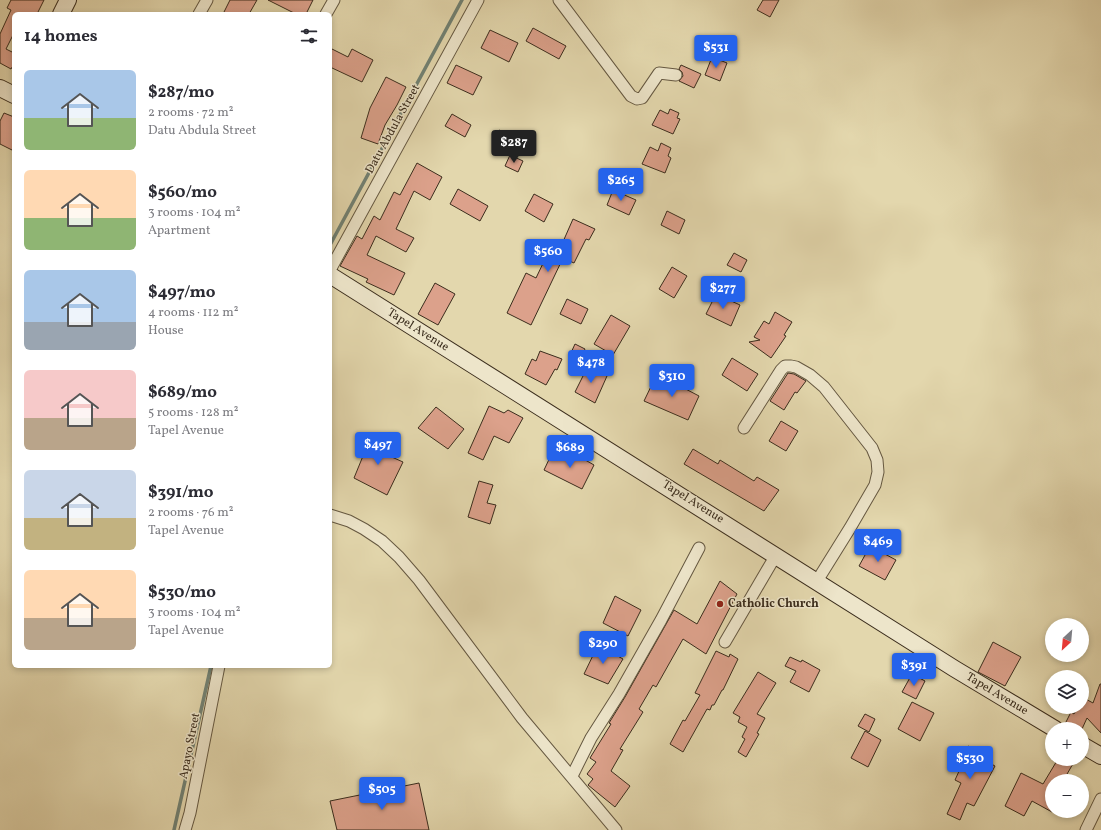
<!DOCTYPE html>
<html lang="en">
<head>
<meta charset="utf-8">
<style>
  :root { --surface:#fff; --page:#f7f7f7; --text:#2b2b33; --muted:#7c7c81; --accent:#2563eb }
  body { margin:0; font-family:Vollkorn,serif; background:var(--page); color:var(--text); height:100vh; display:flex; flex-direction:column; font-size:15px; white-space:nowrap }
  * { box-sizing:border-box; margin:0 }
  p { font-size:13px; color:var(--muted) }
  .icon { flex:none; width:22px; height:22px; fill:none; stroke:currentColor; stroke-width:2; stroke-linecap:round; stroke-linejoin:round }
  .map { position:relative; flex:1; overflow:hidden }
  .sheet { position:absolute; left:12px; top:12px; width:320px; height:656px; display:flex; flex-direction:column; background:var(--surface); border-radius:6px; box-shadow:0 2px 6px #0003 }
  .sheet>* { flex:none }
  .needle { width:26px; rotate:206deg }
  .buttons { position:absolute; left:1045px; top:618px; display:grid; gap:8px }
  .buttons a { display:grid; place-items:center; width:44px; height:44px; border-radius:50%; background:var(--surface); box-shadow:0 2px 6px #0003; font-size:20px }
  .price { position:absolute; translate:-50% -34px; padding:0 9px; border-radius:4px; background:var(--accent); color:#fff; font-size:13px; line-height:26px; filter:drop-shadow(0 1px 2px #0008) }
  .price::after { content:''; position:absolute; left:50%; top:24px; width:12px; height:9px; margin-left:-6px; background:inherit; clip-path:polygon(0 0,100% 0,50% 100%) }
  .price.current { background:#222; color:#fff }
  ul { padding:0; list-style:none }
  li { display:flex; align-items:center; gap:12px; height:100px; padding:0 12px }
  li span { display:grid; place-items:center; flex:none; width:112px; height:80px; border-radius:6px; color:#555 }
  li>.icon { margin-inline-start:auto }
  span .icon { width:48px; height:48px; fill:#fffc; stroke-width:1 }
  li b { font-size:17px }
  h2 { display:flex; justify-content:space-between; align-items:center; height:48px; padding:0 12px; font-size:17px }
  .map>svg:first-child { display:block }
</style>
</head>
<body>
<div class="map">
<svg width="1101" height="830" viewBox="0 0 1101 830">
  <rect width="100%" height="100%" fill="#e3d7ad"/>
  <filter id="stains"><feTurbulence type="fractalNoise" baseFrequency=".005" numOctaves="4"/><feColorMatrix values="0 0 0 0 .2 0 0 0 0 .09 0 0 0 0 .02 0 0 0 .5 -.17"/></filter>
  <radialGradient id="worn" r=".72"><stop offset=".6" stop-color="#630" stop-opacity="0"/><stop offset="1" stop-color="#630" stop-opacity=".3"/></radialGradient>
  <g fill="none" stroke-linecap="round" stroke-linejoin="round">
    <g stroke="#718173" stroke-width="3.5">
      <path d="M330 245 462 0"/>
      <path d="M174 830 211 666"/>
    </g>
  </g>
  <g fill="#dca18b" stroke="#3b2d1d">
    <path d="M11 0H44L37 14H14V33L6 49 14 53V64L11 69 0 63V34L11 10 7 8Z"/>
    <path d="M230 0H257L249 14H223Z"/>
    <path d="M268 0H313L306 14H296Z"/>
    <path d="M763 0H779L770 17 757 10Z"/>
    <path d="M533 28 566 46 559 59 526 41Z"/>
    <path d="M490 30 518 43 509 62 481 48Z"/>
    <path d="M330 48 348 57 352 49 373 60 362 82 330 67Z"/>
    <path d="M712 57 727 63 720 81 705 75Z"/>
    <path d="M456 65 482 77 473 95 447 83Z"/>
    <path d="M681 65 701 74 694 88 679 81 683 76 682 72 679 69Z"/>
    <path d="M386 77 406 87 397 105 385 125 378 144 361 138 370 108Z"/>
    <path d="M670 109 679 113 677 118 680 119 673 134 652 125 660 110 668 114Z"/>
    <path d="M4 113 14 117V151L0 144V121Z"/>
    <path d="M452 114 471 125 465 137 445 126Z"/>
    <path d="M499 130 519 139 515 150 494 140Z"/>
    <path d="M661 143 671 148 668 156 671 158 665 173 642 164 650 147 658 151Z"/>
    <path d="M510 155 523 161 518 172 505 166Z"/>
    <path d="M417 163 442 177 430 200 414 191 396 229 414 238 406 252 376 236 367 255 405 273 394 295 366 282 368 279 340 266 357 236 362 239 374 216 380 220 394 192 400 195Z"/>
    <path d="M458 189 488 206 480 221 450 204Z"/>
    <path d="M613 190 636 200 629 215 607 205Z"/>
    <path d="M534 194 553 204 544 222 525 211Z"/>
    <path d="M667 211 685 220 679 234 661 225Z"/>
    <path d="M573 219 595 229 589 240 586 239 574 263 563 258 531 325 507 313 526 273 536 278 547 255 552 257 558 242 562 244Z"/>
    <path d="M734 253 747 260 741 272 727 265Z"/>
    <path d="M672 267 687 276 674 298 659 289Z"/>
    <path d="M435 283 455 294 438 325 418 314Z"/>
    <path d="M716 294 740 305 731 326 706 314Z"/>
    <path d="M567 299 588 309 581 324 560 314Z"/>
    <path d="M775 312 792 322 784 335 786 336 771 358 749 342 760 340 754 337 764 321 769 324Z"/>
    <path d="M611 315 630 326 613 355 594 344Z"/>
    <path d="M575 344 585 349 580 360 570 355Z"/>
    <path d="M540 351 562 359 557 370 555 369 546 385 525 374 532 359 536 361Z"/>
    <path d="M732 358 758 374 747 391 722 375Z"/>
    <path d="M589 364 607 376 595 403 575 392Z"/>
    <path d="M788 373 794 374 806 381 797 393 795 392 784 410 770 401Z"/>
    <path d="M657 374 699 396 688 420 644 401Z"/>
    <path d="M489 406 504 413 508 410 523 418 509 443 494 436 483 460 468 453Z"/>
    <path d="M436 407 464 429 448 449 418 428Z"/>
    <path d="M781 421 798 431 786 451 769 441Z"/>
    <path d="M372 434 390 444 385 454 403 462 387 495 354 478Z"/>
    <path d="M693 449 718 464 720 460 754 481 757 477 779 490 764 511 684 464Z"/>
    <path d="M553 451 570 460 573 453 594 465 582 489 544 470Z"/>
    <path d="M479 481 493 485 487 503 496 505 490 524 468 517Z"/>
    <path d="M870 546 896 560 885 580 859 566Z"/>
    <path d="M720 581 737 594 706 654 683 639 656 687 653 685 639 709 643 712 620 749 623 750 611 771 630 786 615 807 588 785 593 779 587 774 596 762 590 758 611 724 609 723 625 697 674 610 697 624Z"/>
    <path d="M615 596 641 610 628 636 603 623Z"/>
    <path d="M993 642 1021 657 1005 686 978 672Z"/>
    <path d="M598 645 623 659 608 684 584 674Z"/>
    <path d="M716 651 729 657 730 654 738 659 723 690H722L714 705H712L710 710 707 709 683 752 670 744 683 720 685 721 700 695 695 693Z"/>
    <path d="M790 657 801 662 802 660 820 670 809 692 790 682 796 671 785 666Z"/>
    <path d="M758 672 776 683 757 714 765 718 757 733 759 734 746 757 738 752 745 739 742 737 747 727 738 722 740 717 733 713Z"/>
    <path d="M912 674 925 681 916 699 902 692Z"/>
    <path d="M1100 684H1101V733L1087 718 1082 729H1064V726L1071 712 1074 714 1078 707H1082V697L1093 703Z"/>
    <path d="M912 702 934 713 920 741 898 729Z"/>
    <path d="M865 714 875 719 869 732 858 726Z"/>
    <path d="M865 731 881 740 868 767 851 758Z"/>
    <path d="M968 746 987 755 984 760 995 766 974 806 967 803 960 820 947 814 961 783 955 780 960 769 954 766 962 751 965 752Z"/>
    <path d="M1058 759H1068L1074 762 1063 781H1052V812L1032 801 1024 816 1005 806 1021 773 1043 784Z"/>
    <path d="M419 783 429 830H337L330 801Z"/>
  </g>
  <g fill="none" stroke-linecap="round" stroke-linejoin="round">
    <defs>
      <g id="street">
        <path d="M559 0 631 96 637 99 642 98 659 73 676 75"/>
        <path d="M199 14 207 0"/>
        <path d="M326 14 334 0"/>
        <path d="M330 270 478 0"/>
        <path d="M744 428 781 370 785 366H791L796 367 810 375 824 387 872 448 877 460 878 472 875 485 850 528 817 581"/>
        <path d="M330 515 349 521 364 529 382 541 399 557 419 580 522 718 616 830"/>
        <path d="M725 642 776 555"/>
        <path d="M572 776 591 738 619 694 661 620 699 548"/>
        <path d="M185 830 190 813 219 666"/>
        <path d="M1086 830 1101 799"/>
      </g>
      <g id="secondary">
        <path d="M61 14 68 0"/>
        <path d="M0 88 14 95"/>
        <path d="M330 275 955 669 1055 729"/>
        <path d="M1082 745 1101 756"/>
      </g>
    </defs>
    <use href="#street" stroke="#655841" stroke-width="13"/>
    <use href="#secondary" stroke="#3b2d1d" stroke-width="18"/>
    <use href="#street" stroke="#ede5ca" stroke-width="11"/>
    <use href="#secondary" stroke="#ede5ca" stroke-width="16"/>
  </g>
  <circle fill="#8f2418" stroke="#ede5ca" stroke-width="1.5" cx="720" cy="604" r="4"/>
  <g text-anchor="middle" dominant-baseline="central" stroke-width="3" stroke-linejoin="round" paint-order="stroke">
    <g font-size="12" fill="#3b2d1d" stroke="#ede5ca">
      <text transform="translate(393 129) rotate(-61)">Datu Abdula Street</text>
      <text transform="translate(418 330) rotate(32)">Tapel Avenue</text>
      <text transform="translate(693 502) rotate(32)">Tapel Avenue</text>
      <text transform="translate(997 694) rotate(31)">Tapel Avenue</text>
      <text transform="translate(190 746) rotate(-79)">Apayo Street</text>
    </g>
    <g font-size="12" font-weight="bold" fill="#3b2d1d" stroke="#ede5ca" text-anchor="start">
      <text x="728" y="604">Catholic Church</text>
    </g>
  </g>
  <rect width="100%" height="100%" filter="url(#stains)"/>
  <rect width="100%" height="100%" fill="url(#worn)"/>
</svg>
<div class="buttons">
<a><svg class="needle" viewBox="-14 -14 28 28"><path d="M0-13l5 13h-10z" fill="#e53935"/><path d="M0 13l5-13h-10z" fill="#7c7c81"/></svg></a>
<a><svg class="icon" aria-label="layers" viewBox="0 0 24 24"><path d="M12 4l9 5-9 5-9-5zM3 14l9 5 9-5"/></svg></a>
<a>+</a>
<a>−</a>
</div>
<b class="price" style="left:716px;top:69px">$531</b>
<b class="price current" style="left:514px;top:164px">$287</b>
<b class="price" style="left:621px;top:202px">$265</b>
<b class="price" style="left:548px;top:273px">$560</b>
<b class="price" style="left:723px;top:310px">$277</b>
<b class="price" style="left:591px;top:384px">$478</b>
<b class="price" style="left:672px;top:398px">$310</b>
<b class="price" style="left:378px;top:466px">$497</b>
<b class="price" style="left:570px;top:469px">$689</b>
<b class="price" style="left:878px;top:563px">$469</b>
<b class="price" style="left:603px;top:665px">$290</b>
<b class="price" style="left:914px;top:687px">$391</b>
<b class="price" style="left:970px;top:780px">$530</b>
<b class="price" style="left:382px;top:811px">$505</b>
<section class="sheet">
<h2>14 homes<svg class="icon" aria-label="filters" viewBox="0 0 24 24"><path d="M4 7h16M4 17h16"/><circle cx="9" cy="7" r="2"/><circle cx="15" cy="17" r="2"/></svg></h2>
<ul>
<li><span style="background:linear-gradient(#a9c7e8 60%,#8fb573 0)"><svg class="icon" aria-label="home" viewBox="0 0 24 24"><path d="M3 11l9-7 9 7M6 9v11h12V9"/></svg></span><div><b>$287/mo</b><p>2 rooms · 72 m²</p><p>Datu Abdula Street</p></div></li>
<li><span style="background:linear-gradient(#ffd9b3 60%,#8fb573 0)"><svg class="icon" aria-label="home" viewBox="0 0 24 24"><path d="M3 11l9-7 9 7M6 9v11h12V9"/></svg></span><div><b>$560/mo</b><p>3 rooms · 104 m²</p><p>Apartment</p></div></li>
<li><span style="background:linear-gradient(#a9c7e8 65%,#9aa5b1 0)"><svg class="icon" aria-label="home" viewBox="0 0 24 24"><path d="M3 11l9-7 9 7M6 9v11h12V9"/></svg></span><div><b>$497/mo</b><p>4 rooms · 112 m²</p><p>House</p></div></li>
<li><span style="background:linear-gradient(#f6c9c9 60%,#b9a48a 0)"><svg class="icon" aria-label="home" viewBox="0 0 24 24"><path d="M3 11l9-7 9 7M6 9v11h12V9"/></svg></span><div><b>$689/mo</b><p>5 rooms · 128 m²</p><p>Tapel Avenue</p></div></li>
<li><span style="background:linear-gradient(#c9d6e8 60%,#c2b280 0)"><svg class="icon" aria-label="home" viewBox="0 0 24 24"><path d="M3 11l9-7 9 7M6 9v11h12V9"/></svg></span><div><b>$391/mo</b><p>2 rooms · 76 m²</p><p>Tapel Avenue</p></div></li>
<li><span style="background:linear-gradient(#ffd9b3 60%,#b9a48a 0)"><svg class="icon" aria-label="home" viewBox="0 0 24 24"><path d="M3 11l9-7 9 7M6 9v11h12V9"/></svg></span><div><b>$530/mo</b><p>3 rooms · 104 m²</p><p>Tapel Avenue</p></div></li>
</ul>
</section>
</div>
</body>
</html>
